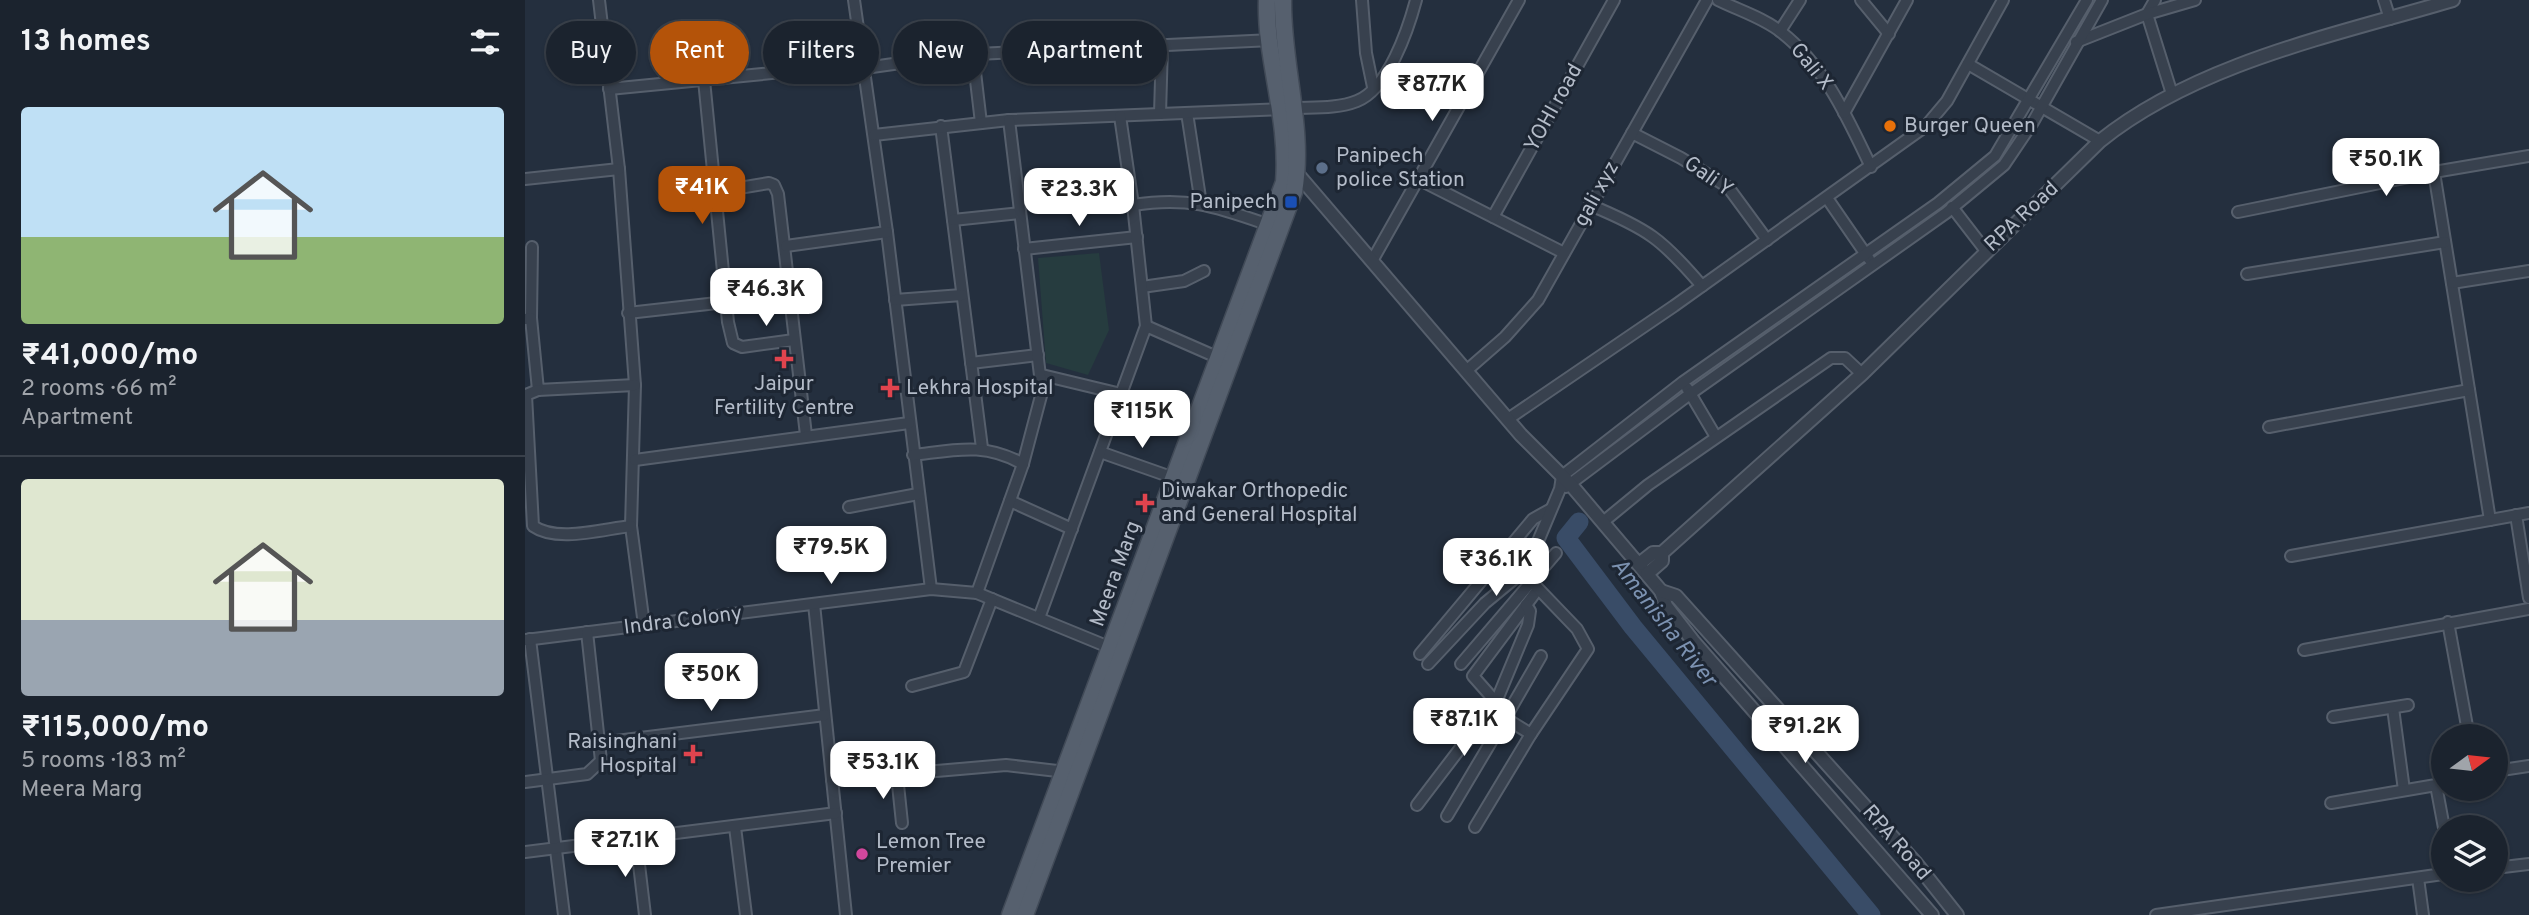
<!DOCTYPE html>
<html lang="en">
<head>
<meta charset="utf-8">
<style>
  :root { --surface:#1b232e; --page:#282f3a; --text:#f1f3f6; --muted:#a0a4aa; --line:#39404a; --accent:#b45309 }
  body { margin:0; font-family:Overpass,sans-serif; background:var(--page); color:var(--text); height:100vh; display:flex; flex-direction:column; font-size:26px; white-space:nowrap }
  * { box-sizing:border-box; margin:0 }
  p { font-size:23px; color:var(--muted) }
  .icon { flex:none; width:38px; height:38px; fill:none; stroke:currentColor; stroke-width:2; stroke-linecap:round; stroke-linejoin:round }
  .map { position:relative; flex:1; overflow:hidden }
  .panel { display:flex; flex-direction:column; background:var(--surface); width:525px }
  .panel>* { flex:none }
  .guide { position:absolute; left:21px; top:21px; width:665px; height:63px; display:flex; gap:14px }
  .needle { width:46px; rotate:75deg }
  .controls { position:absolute; left:1906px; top:724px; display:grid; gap:14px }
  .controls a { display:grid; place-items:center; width:77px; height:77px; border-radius:50%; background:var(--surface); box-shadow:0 2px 5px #0004,0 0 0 2px var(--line); font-size:35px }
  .price { position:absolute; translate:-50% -60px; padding:0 16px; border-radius:14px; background:#fff; color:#222; font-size:23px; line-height:46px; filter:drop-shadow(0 2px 4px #0008) }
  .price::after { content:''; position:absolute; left:50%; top:42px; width:21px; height:16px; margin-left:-10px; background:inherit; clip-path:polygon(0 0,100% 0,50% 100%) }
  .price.on { background:var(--accent); color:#fff }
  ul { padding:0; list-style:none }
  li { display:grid; align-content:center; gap:14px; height:371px; padding:0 21px }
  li+li { border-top:2px solid var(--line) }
  li span { display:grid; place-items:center; height:217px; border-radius:7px; color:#555 }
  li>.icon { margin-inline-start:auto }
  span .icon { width:126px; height:126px; fill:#fffc; stroke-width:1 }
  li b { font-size:30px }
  h2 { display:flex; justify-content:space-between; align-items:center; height:84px; padding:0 21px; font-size:30px }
  .pill { padding:0 24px; border-radius:32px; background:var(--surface); box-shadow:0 2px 5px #0004,0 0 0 2px var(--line); font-size:24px; line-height:63px }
  .pill.on { background:var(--accent); color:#fff }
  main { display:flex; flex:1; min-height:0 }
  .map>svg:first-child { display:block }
</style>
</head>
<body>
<main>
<section class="panel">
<h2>13 homes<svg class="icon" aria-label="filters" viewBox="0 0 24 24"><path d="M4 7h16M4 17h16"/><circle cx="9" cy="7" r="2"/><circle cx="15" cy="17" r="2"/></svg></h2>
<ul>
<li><span style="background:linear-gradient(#bfe0f5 60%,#8fb573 0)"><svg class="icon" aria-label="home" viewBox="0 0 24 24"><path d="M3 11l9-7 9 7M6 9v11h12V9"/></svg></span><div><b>₹41,000/mo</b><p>2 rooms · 66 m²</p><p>Apartment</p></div></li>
<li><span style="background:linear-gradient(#dfe7d0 65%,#9aa5b1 0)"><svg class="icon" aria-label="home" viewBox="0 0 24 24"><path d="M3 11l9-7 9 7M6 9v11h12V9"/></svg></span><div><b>₹115,000/mo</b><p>5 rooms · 183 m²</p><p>Meera Marg</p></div></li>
</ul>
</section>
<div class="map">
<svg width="2004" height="915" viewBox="0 0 2004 915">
  <rect width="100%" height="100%" fill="#242f3e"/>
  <path fill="#263c3f" d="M574 253 584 330 563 375 521 363 513 258Z"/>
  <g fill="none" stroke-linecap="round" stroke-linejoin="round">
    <path stroke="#394c67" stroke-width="19" d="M1054 522 1041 538 1108 627 1346 915"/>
    <defs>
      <g id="minor">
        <path d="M74 0 94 169 110 385 106 526 119 625"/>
        <path d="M329 0 362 232 406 589"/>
        <path d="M837 0 841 53 848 87"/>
        <path d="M1193 0C1213 10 1239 18 1256 32 1300 66 1323 119 1346 167"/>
        <path d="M1336 0 1364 34"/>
        <path d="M1630 0 1622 14 1647 94"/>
        <path d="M1859 0 1865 19"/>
        <path d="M1255 31 1275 0"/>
        <path d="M1551 42 1622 14 1670 0"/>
        <path d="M448 55 456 123"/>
        <path d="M1443 64 1575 141"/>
        <path d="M340 68 432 55 747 40"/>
        <path d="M179 80 203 322 208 343 217 347 269 340"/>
        <path d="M84 89 340 64"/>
        <path d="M767 108C788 107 812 109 832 101 863 89 883 30 891 0"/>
        <path d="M662 113 676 204"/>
        <path d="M1319 113 1382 0"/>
        <path d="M635 114 637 45"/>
        <path d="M416 126 457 448"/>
        <path d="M1107 133 1156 158 1203 187 1242 240"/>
        <path d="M349 135 484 120 757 109"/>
        <path d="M1909 172 1965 520"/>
        <path d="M0 179 94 169"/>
        <path d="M893 179 1039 253"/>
        <path d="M190 192 244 183 249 185 253 194 281 435"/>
        <path d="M1302 198 1344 259"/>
        <path d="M608 205C664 196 692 207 744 225"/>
        <path d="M1065 205C1123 229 1137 239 1177 286"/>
        <path d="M1427 207 1461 251"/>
        <path d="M1713 212 1909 172 2004 156"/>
        <path d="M968 217 1089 0"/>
        <path d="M428 220 495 213"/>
        <path d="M261 246 362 232"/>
        <path d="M499 249 612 237"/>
        <path d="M847 261 994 0"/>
        <path d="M1722 274 1920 242"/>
        <path d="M1927 283 2004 271"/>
        <path d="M617 287 659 281 679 271"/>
        <path d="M370 300 437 295"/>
        <path d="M103 313 201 302"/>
        <path d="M6 318 7 247"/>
        <path d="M0 319 6 318 13 390 110 385"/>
        <path d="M621 326 694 358"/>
        <path d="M446 363 513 355"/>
        <path d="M941 371 980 337 1013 300 1182 0"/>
        <path d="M517 375 596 394"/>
        <path d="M1162 388 1191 437"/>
        <path d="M13 390 1 395 8 526C32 543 78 529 106 526"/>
        <path d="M983 419 1149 306 1401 126 1422 101 1478 0"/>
        <path d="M1744 427 1944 390"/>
        <path d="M575 452 649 478"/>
        <path d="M388 455C431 450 459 442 498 464"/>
        <path d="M110 460 384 423"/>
        <path d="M1041 487 1165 394 1421 213 1479 165 1508 122 1577 0"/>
        <path d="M485 501 547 529"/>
        <path d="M324 507 393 494"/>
        <path d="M1991 515 2004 598"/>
        <path d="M1078 522 1123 485 1306 358H1320L1337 374"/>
        <path d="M1766 556 2004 513"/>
        <path d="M1013 589 948 676 971 702 973 710 982 715 1016 656"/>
        <path d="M452 593 498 464 517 392 484 120"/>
        <path d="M289 604 321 915"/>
        <path d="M514 618 621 326 608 205 595 116"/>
        <path d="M1923 622 1944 737"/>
        <path d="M5 639 39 915"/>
        <path d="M0 640 406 589 452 593 591 650"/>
        <path d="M1779 650 2004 609"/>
        <path d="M895 654 1008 519 1026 509"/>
        <path d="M903 664 960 603 995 574 1014 539 1035 489 1037 476 1158 382 1413 203 1470 156 1562 0"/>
        <path d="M936 664 1031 553"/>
        <path d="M387 686 439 672 467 599"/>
        <path d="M971 702 1003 625 1005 611 1001 605"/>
        <path d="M1868 708 1879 790"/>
        <path d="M1808 717 1883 705"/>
        <path d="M980 718 1006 734 1063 649 1052 629 1004 579 995 574"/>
        <path d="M75 743 300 715"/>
        <path d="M1970 771 2004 766"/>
        <path d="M372 775 377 823"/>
        <path d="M307 780 481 765 541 772"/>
        <path d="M0 782 62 774 76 761 62 632"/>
        <path d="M1806 803 1911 785 1919 828"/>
        <path d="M892 805 937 746 973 710"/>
        <path d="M922 816 982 715"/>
        <path d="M210 827 221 915"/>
        <path d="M950 827 1006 734"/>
        <path d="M111 839 120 915"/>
        <path d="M0 852 311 813"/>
        <path d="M1970 868 2004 864"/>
        <path d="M1893 878 1898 915"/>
        <path d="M1631 915 1918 874"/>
      </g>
      <g id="tertiary">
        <path d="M769 170 996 435 1047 486 1136 591 1141 606 1168 641 1407 915"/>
        <path d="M1137 553 1337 374 1575 141C1672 63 1810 35 1928 0"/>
        <path d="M1114 564 1128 553H1137V561L1122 574"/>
        <path d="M1136 591 1151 596 1390 862 1432 915"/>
      </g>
      <g id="primary">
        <path d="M485 915 759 182C764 117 740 60 742 0"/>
        <path d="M500 915 769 192C780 129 757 64 758 0"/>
      </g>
    </defs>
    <use href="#minor" stroke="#565f6c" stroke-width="14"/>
    <use href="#tertiary" stroke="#565f6c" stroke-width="16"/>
    <use href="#primary" stroke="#414a57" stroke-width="19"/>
    <use href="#minor" stroke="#38414e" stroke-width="10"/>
    <use href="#tertiary" stroke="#38414e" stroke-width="12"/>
    <use href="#primary" stroke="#56606e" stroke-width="16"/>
  </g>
  <circle fill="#e8710a" stroke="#1d2633" stroke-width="2.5" cx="1365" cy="126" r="7"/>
  <circle fill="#5c6f8a" stroke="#1d2633" stroke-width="2.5" cx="797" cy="168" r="7"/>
  <rect fill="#1a4fb4" stroke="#1d2633" stroke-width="2.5" x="759" y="195" width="14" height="14" rx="3.5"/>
  <g fill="#e0444e" stroke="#1d2633" stroke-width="2.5">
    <path d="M255.5 348.5h7v7h7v7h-7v7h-7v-7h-7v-7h7z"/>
    <path d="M361.5 377.5h7v7h7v7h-7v7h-7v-7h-7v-7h7z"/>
    <path d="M616.5 492.5h7v7h7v7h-7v7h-7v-7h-7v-7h7z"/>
    <path d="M164.5 743.5h7v7h7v7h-7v7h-7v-7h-7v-7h7z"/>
  </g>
  <circle fill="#d1479c" stroke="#1d2633" stroke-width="2.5" cx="337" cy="854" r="7"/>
  <g text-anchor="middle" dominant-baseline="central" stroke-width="6" stroke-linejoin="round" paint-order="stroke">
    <g font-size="21" fill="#b4bcc9" stroke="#1d2633">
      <text transform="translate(1286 67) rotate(51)">Gali X</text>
      <text transform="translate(1029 108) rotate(-61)">YOHI road</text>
      <text transform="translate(1183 177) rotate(35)">Gali Y</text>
      <text transform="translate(1072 194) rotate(-61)">gali xyz</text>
      <text transform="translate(1497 217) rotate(-43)">RPA Road</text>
      <text transform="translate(591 574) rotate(-70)">Meera Marg</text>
      <text transform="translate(158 621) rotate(-7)">Indra Colony</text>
      <text transform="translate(1371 843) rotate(49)">RPA Road</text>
    </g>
    <g font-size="21" fill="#b4bcc9" stroke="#1d2633" text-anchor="start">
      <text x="1379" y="126">Burger Queen</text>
      <text x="811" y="156">Panipech<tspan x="811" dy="24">police Station</tspan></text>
      <text x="752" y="202" text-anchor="end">Panipech</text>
      <text x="259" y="384" text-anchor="middle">Jaipur<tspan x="259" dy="24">Fertility Centre</tspan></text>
      <text x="381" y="388">Lekhra Hospital</text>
      <text x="636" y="491">Diwakar Orthopedic<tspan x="636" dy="24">and General Hospital</tspan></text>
      <text x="152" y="742" text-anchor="end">Raisinghani<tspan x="152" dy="24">Hospital</tspan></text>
      <text x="351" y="842">Lemon Tree<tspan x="351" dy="24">Premier</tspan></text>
    </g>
    <g font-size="23" font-style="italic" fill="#7c92b1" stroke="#1d2633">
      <text transform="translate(1138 623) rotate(52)">Amanisha River</text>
    </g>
  </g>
</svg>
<div class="controls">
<a><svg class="needle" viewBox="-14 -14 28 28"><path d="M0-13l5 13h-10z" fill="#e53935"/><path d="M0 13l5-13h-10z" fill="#a0a4aa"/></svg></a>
<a><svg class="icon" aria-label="layers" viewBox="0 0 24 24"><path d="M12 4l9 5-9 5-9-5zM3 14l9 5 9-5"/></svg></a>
</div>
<b class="price" style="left:907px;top:123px">₹87.7K</b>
<b class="price" style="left:1861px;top:198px">₹50.1K</b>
<b class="price on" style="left:177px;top:226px">₹41K</b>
<b class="price" style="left:554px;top:228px">₹23.3K</b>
<b class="price" style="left:241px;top:328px">₹46.3K</b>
<b class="price" style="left:617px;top:450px">₹115K</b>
<b class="price" style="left:306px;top:586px">₹79.5K</b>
<b class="price" style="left:971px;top:598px">₹36.1K</b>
<b class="price" style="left:186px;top:713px">₹50K</b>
<b class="price" style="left:939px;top:758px">₹87.1K</b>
<b class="price" style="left:1280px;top:765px">₹91.2K</b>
<b class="price" style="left:358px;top:801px">₹53.1K</b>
<b class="price" style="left:100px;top:879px">₹27.1K</b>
<div class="guide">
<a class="pill">Buy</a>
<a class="pill on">Rent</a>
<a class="pill">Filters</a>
<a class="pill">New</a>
<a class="pill">Apartment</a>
</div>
</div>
</main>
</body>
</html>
